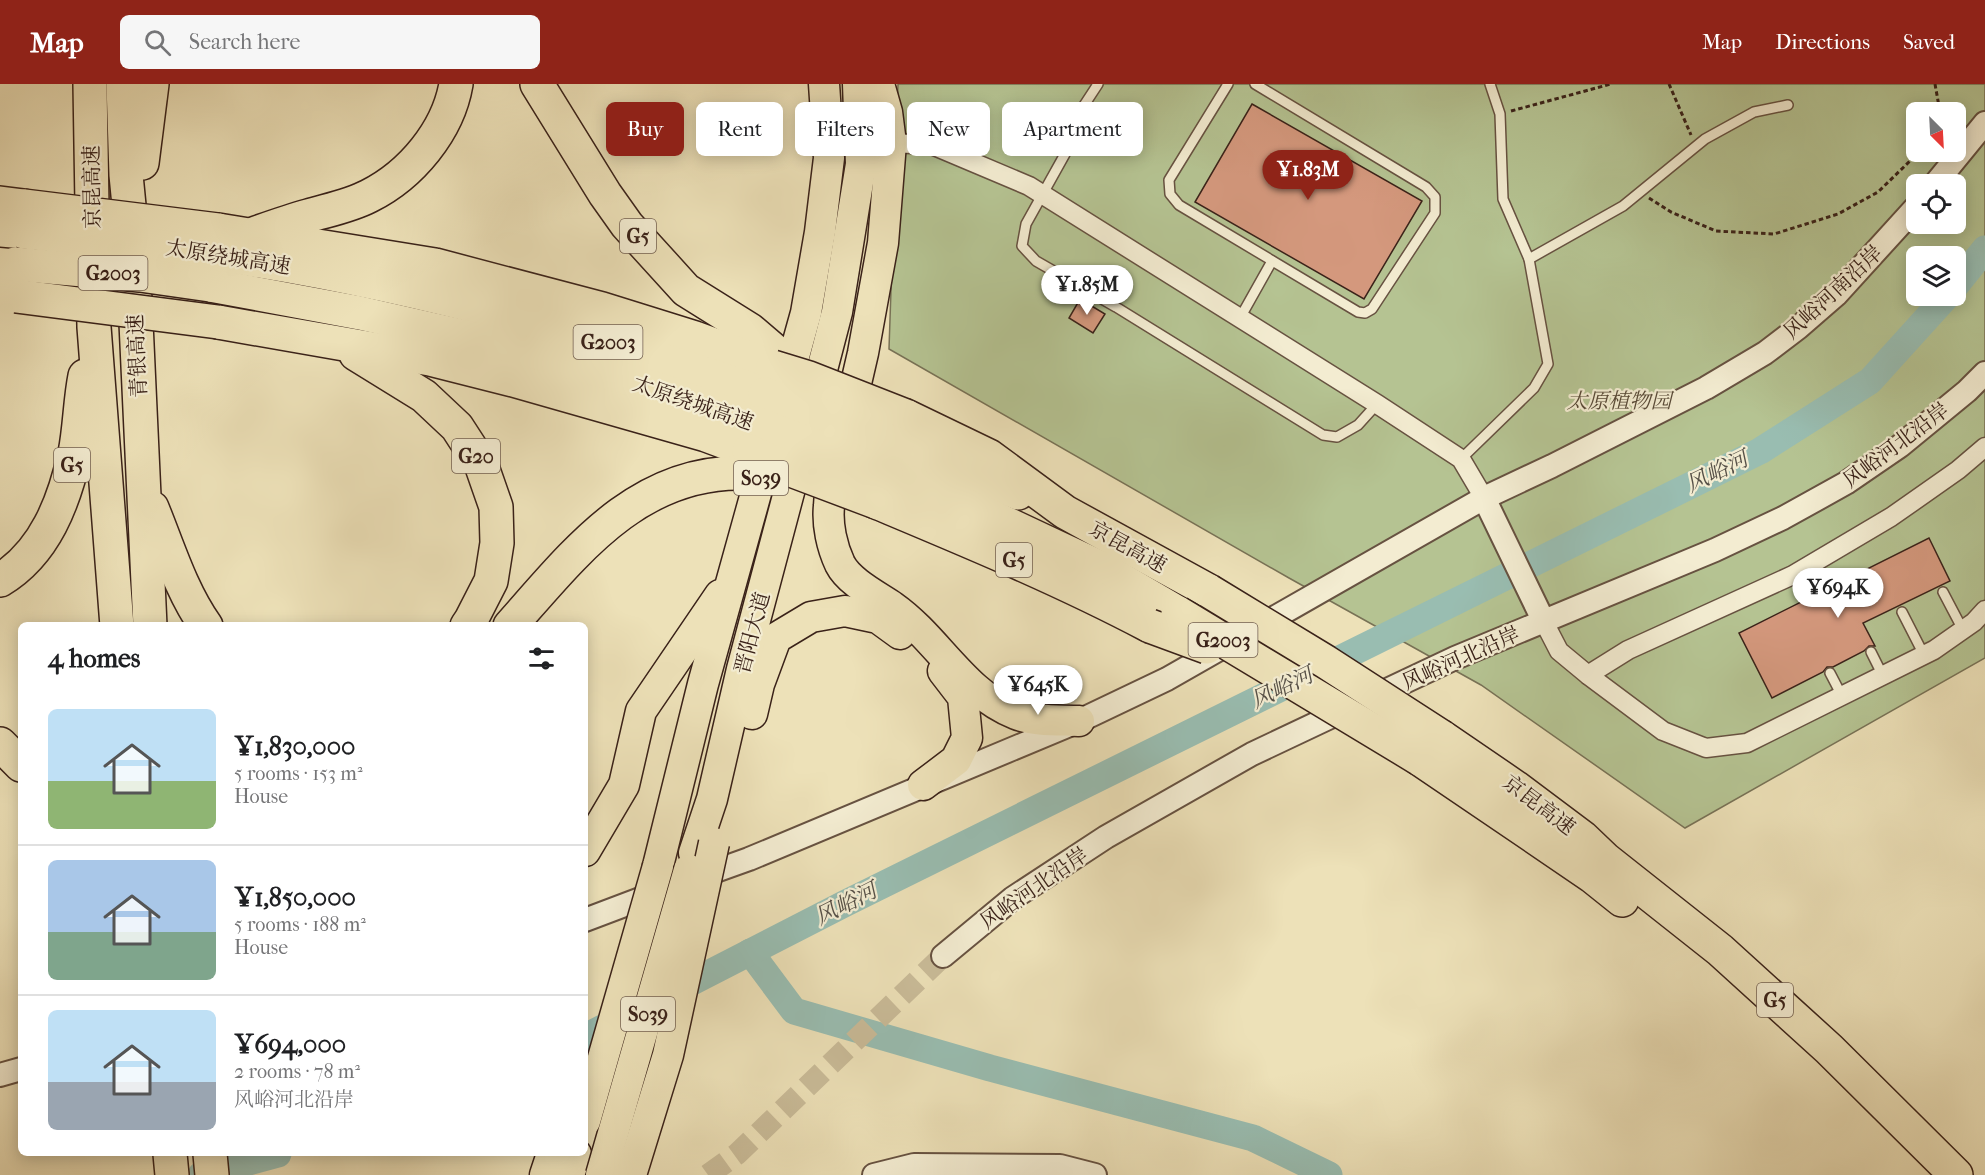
<!DOCTYPE html>
<html lang="en">
<head>
<meta charset="utf-8">
<style>
  :root { --surface:#fff; --page:#f6f6f6; --text:#202124; --muted:#757577; --line:#e0e0e0; --accent:#8f2418 }
  body { margin:0; font-family:"IM FELL French Canon","Noto Serif SC",serif; background:var(--page); color:var(--text); height:100vh; display:flex; flex-direction:column; font-size:22px; white-space:nowrap }
  * { box-sizing:border-box; margin:0 }
  p { font-size:20px; color:var(--muted) }
  .icon { flex:none; width:33px; height:33px; fill:none; stroke:currentColor; stroke-width:2; stroke-linecap:round; stroke-linejoin:round }
  .map { position:relative; flex:1; overflow:hidden }
  .drawer { position:absolute; left:18px; top:538px; width:570px; height:534px; display:flex; flex-direction:column; background:var(--surface); border-radius:9px; box-shadow:0 3px 15px #0003 }
  .drawer>* { flex:none }
  .hud { position:absolute; left:606px; top:18px; width:570px; height:54px; display:flex; gap:12px }
  .needle { width:39px; rotate:156deg }
  .buttons { position:absolute; left:1906px; top:18px; display:grid; gap:12px }
  .buttons a { display:grid; place-items:center; width:60px; height:60px; border-radius:9px; background:var(--surface); box-shadow:0 3px 15px #0003; font-size:30px }
  .price { position:absolute; translate:-50% -51px; padding:0 14px; border-radius:21px; background:#fff; color:#222; font-size:20px; line-height:39px; filter:drop-shadow(0 2px 3px #0008) }
  .price::after { content:''; position:absolute; left:50%; top:36px; width:18px; height:14px; margin-left:-9px; background:inherit; clip-path:polygon(0 0,100% 0,50% 100%) }
  .price.on { background:var(--accent); color:#fff }
  ul { padding:0; list-style:none }
  li { display:flex; align-items:center; gap:18px; height:150px; padding:0 30px }
  li+li { border-top:2px solid var(--line) }
  li span { display:grid; place-items:center; flex:none; width:168px; height:120px; border-radius:9px; color:#555 }
  li>.icon { margin-inline-start:auto }
  span .icon { width:72px; height:72px; fill:#fffc; stroke-width:1 }
  li b { font-size:26px }
  h2 { display:flex; justify-content:space-between; align-items:center; height:72px; padding:0 30px; font-size:26px }
  .chip { padding:0 21px; border-radius:9px; background:var(--surface); box-shadow:0 3px 15px #0003; font-size:21px; line-height:54px }
  .chip.on { background:var(--accent); color:#fff }
  header { display:flex; align-items:center; gap:36px; box-sizing:border-box; height:84px; padding:0 30px; background:var(--accent); color:#fff }
  header strong { font-size:28px }
  nav { display:flex; gap:33px; margin-inline-start:auto; font-size:21px }
  .search { width:420px; height:54px; background:var(--page); display:flex; align-items:center; gap:15px; box-sizing:border-box; padding:0 21px; border-radius:9px; color:var(--muted); font-size:22px }
  .map>svg:first-child { display:block }
</style>
</head>
<body>
<header>
<strong>Map</strong>
<div class="search"><svg class="icon" aria-label="search" viewBox="0 0 24 24"><circle cx="10" cy="10" r="6"/><path d="M15 15l6 6"/></svg>Search here</div>
<nav><a>Map</a><a>Directions</a><a>Saved</a></nav>
</header>
<div class="map">
<svg width="1985" height="1091" viewBox="0 0 1985 1091">
  <rect width="100%" height="100%" fill="#ede1b8"/>
  <filter id="stains"><feTurbulence type="fractalNoise" baseFrequency=".00333" numOctaves="4"/><feColorMatrix values="0 0 0 0 .2 0 0 0 0 .09 0 0 0 0 .02 0 0 0 .5 -.17"/></filter>
  <radialGradient id="worn" r=".72"><stop offset=".6" stop-color="#630" stop-opacity="0"/><stop offset="1" stop-color="#630" stop-opacity=".3"/></radialGradient>
  <path fill="#b5c392" stroke="#787256" stroke-width="1.5" fill-rule="evenodd" d="M898 0H1985V574L1685 744 1481 601 1289 494 889 265ZM1917 28H1956V68H1917ZM1917 100H1956V140H1917ZM1917 172H1956V212H1917Z"/>
  <g fill="none" stroke-linecap="round" stroke-linejoin="round">
    <g stroke="#99bdb1" stroke-width="27">
      <path d="M1956 201 1985 165"/>
      <path d="M750 868 794 927 990 984 1253 1054 1329 1091"/>
      <path d="M585 953 846 819 1760 367 1870 297 1947 212"/>
      <path d="M201 1091 278 1070"/>
    </g>
  </g>
  <g fill="#d4987d" stroke="#3a2219" stroke-width="1.5">
    <path d="M1252 20 1422 117 1364 215 1195 118Z"/>
    <path d="M1080 215 1105 230 1093 249 1069 234Z"/>
    <path d="M1929 454 1950 497 1863 539 1875 562H1869L1864 567 1833 583H1827L1823 588 1772 614 1739 549Z"/>
  </g>
  <g fill="none" stroke-linecap="round" stroke-linejoin="round">
    <path stroke="#c9bb98" stroke-width="22" stroke-dasharray="22 11" stroke-linecap="butt" d="M708 1091 737 1070 943 872"/>
    <defs>
      <g id="service">
        <path d="M1098 0 1081 26 1065 70 1026 140 1022 162 1036 177 1116 223 1323 351 1337 353 1358 341 1377 320"/>
        <path d="M1228 0 1169 96 1170 110 1179 121 1358 228 1365 229 1372 225 1435 129V113L1426 103 1255 0"/>
        <path d="M1529 175 1623 122 1705 55 1754 28 1788 21"/>
        <path d="M1240 234 1272 177"/>
        <path d="M1461 375 1534 304 1548 280 1529 175 1503 115 1500 30 1490 0"/>
        <path d="M1943 508 1963 546"/>
        <path d="M1902 528 1924 571"/>
        <path d="M1871 568 1883 592"/>
        <path d="M1830 589 1842 612"/>
      </g>
      <g id="minor">
        <path d="M891 59 932 61 1029 102 1377 320 1461 375 1484 414"/>
        <path d="M1544 538 1559 567 1588 591 1663 647 1706 664 1747 659 1934 566 1974 538 1985 526"/>
        <path d="M1588 591 1628 566 1793 491 1891 433 1958 386 1985 363"/>
      </g>
      <g id="tertiary">
        <path d="M1935 100 1985 39"/>
        <path d="M1484 414 1544 538"/>
        <path d="M696 794 749 775 1079 637 1167 595 1484 414 1552 382 1706 304 1765 269 1798 244 1836 211 1917 122"/>
        <path d="M585 836 659 808"/>
        <path d="M943 872 1013 814 1106 753 1252 670 1455 574 1715 466 1783 434 1846 399 1900 362 1967 307 1985 289"/>
        <path d="M0 991 21 985"/>
        <path d="M874 1091 914 1081 1060 1082 1095 1091"/>
      </g>
      <g id="trunk">
        <path d="M813 320 837 228 861 80 858 0"/>
        <path d="M848 334 863 269 883 159 891 59 887 28 879 0"/>
        <path d="M838 378C835 392 829 408 829 422 827 441 832 463 840 480 849 498 877 512 893 523 937 554 964 610 1016 630 1036 638 1059 636 1079 637"/>
        <path d="M752 630 759 600 776 554 811 533 845 527 878 534 900 550"/>
        <path d="M923 701 956 676 967 654 963 613 943 587"/>
        <path d="M585 767 624 701 641 627 720 511"/>
        <path d="M694 769 712 715 742 585 801 363"/>
        <path d="M658 782 703 600 806 229 820 148 829 74 824 0"/>
        <path d="M545 1091 552 1070"/>
        <path d="M569 1091 576 1070"/>
      </g>
      <g id="motorway">
        <path d="M90 0 94 243 117 542"/>
        <path d="M123 0 126 91 132 152 150 542"/>
        <path d="M537 0 605 110 627 141 686 206 750 246 777 269"/>
        <path d="M142 79 152 0"/>
        <path d="M0 119 24 122"/>
        <path d="M0 146 24 148"/>
        <path d="M218 146 435 181 602 225 695 254 773 283"/>
        <path d="M256 149C273 143 290 137 308 132 328 126 350 122 369 112 411 91 448 47 456 0"/>
        <path d="M214 170C402 197 587 248 765 310"/>
        <path d="M210 201 360 229 475 255 658 305 755 339"/>
        <path d="M218 238 430 275 513 296 706 351 749 367"/>
        <path d="M356 270 424 312 457 343 481 380 496 423 497 459 491 497 471 536 467 542"/>
        <path d="M906 332 989 372 1065 428 1209 507"/>
        <path d="M897 360 1018 409"/>
        <path d="M886 389 984 429 1103 485 1178 529"/>
        <path d="M876 418C969 457 1061 495 1150 542"/>
        <path d="M152 424C168 463 181 507 206 542"/>
        <path d="M0 496C45 469 64 418 75 369 80 344 80 317 85 292"/>
        <path d="M510 542C574 470 637 386 744 389"/>
        <path d="M1442 653 1515 703 1583 754 1605 775 1720 866 1829 965 1956 1091"/>
        <path d="M0 660 21 681"/>
        <path d="M1420 675 1592 792 1622 816"/>
        <path d="M170 1070 172 1091"/>
        <path d="M210 1070 212 1091"/>
      </g>
    </defs>
    <use href="#service" stroke="#675241" stroke-width="12"/>
    <use href="#minor" stroke="#675241" stroke-width="21"/>
    <use href="#tertiary" stroke="#675241" stroke-width="26"/>
    <use href="#trunk" stroke="#3a2219" stroke-width="33"/>
    <use href="#motorway" stroke="#3a2219" stroke-width="36"/>
    <g stroke="#3a2219" stroke-width="3" stroke-dasharray="4.5 3" stroke-linecap="butt">
      <path d="M1669 0 1691 51"/>
      <path d="M1935 0 1940 28"/>
      <path d="M1511 27 1611 0"/>
      <path d="M1649 114 1671 128 1716 147 1774 150 1838 130 1878 108 1912 75 1918 68"/>
    </g>
    <use href="#service" stroke="#f3ecd1" stroke-width="9"/>
    <use href="#minor" stroke="#f3ecd1" stroke-width="18"/>
    <use href="#tertiary" stroke="#f3ecd1" stroke-width="22"/>
    <use href="#trunk" stroke="#ede1b8" stroke-width="30"/>
    <use href="#motorway" stroke="#ede1b8" stroke-width="33"/>
    <defs>
      <g id="trunk-bridge">
        <path d="M585 1037 658 782"/>
        <path d="M601 1091 689 786"/>
        <path d="M631 1091 668 971 714 759"/>
      </g>
      <g id="motorway-bridge">
        <path d="M24 122 218 146"/>
        <path d="M24 148 144 160 214 170"/>
        <path d="M15 180 140 191 210 201"/>
        <path d="M16 212 218 238"/>
        <path d="M773 283 809 294 906 332"/>
        <path d="M765 310 897 360"/>
        <path d="M755 339 886 389"/>
        <path d="M749 367 791 386 876 418"/>
        <path d="M1209 507 1326 578 1442 653"/>
        <path d="M1178 529 1420 675"/>
        <path d="M1150 542 1207 563"/>
      </g>
    </defs>
    <use href="#trunk-bridge" stroke="#3a2219" stroke-width="33" stroke-linecap="butt"/>
    <use href="#motorway-bridge" stroke="#3a2219" stroke-width="36" stroke-linecap="butt"/>
    <use href="#trunk-bridge" stroke="#ede1b8" stroke-width="30"/>
    <use href="#motorway-bridge" stroke="#ede1b8" stroke-width="33"/>
  </g>
  <g text-anchor="middle" dominant-baseline="central" stroke-width="4.5" stroke-linejoin="round" paint-order="stroke">
    <g fill="#f3ecd1" stroke="#725f50" stroke-width="1.5">
      <rect x="620" y="135" width="36" height="34" rx="4.5"/>
      <rect x="78.5" y="172" width="69" height="34" rx="4.5"/>
      <rect x="573.5" y="241" width="69" height="34" rx="4.5"/>
      <rect x="452" y="355" width="48" height="34" rx="4.5"/>
      <rect x="54" y="364" width="36" height="34" rx="4.5"/>
      <rect x="734" y="377" width="54" height="34" rx="4.5"/>
      <rect x="996" y="459" width="36" height="34" rx="4.5"/>
      <rect x="1188.5" y="539" width="69" height="34" rx="4.5"/>
      <rect x="1757" y="899" width="36" height="34" rx="4.5"/>
      <rect x="621" y="913" width="54" height="34" rx="4.5"/>
    </g>
    <g font-size="20" font-weight="bold" fill="#3a2219">
      <text x="638" y="152">G5</text>
      <text x="113" y="189">G2003</text>
      <text x="608" y="258">G2003</text>
      <text x="476" y="372">G20</text>
      <text x="72" y="381">G5</text>
      <text x="761" y="394">S039</text>
      <text x="1014" y="476">G5</text>
      <text x="1223" y="556">G2003</text>
      <text x="1775" y="916">G5</text>
      <text x="648" y="930">S039</text>
    </g>
    <g font-size="21" fill="#3a2219" stroke="#f3ecd1">
      <text transform="translate(92 103) rotate(-91)">京昆高速</text>
      <text transform="translate(228 173) rotate(9)">太原绕城高速</text>
      <text transform="translate(1833 208) rotate(-43)">风峪河南沿岸</text>
      <text transform="translate(137 272) rotate(-93)">青银高速</text>
      <text transform="translate(693 319) rotate(19)">太原绕城高速</text>
      <text transform="translate(1896 361) rotate(-37)">风峪河北沿岸</text>
      <text transform="translate(1128 463) rotate(29)">京昆高速</text>
      <text transform="translate(752 549) rotate(-75)">晋阳大道</text>
      <text transform="translate(1461 574) rotate(-24)">风峪河北沿岸</text>
      <text transform="translate(1539 721) rotate(37)">京昆高速</text>
      <text transform="translate(1034 804) rotate(-35)">风峪河北沿岸</text>
    </g>
    <g font-size="21" font-style="italic" fill="#594a37" stroke="#f3ecd1">
      <text x="1619" y="317">太原植物园</text>
    </g>
    <g font-size="22" font-style="italic" fill="#565047" stroke="#f3ecd1">
      <text transform="translate(1717 388) rotate(-26)">风峪河</text>
      <text transform="translate(1282 604) rotate(-26)">风峪河</text>
      <text transform="translate(846 820) rotate(-27)">风峪河</text>
    </g>
  </g>
  <rect width="100%" height="100%" filter="url(#stains)"/>
  <rect width="100%" height="100%" fill="url(#worn)"/>
</svg>
<div class="buttons">
<a><svg class="needle" viewBox="-14 -14 28 28"><path d="M0-13l5 13h-10z" fill="#e53935"/><path d="M0 13l5-13h-10z" fill="#757577"/></svg></a>
<a><svg class="icon" aria-label="locate" viewBox="0 0 24 24"><circle cx="12" cy="12" r="6"/><path d="M12 2v4M12 18v4M2 12h4M18 12h4"/></svg></a>
<a><svg class="icon" aria-label="layers" viewBox="0 0 24 24"><path d="M12 4l9 5-9 5-9-5zM3 14l9 5 9-5"/></svg></a>
</div>
<b class="price on" style="left:1308px;top:117px">¥1.83M</b>
<b class="price" style="left:1087px;top:232px">¥1.85M</b>
<b class="price" style="left:1838px;top:535px">¥694K</b>
<b class="price" style="left:1038px;top:632px">¥645K</b>
<div class="hud">
<a class="chip on">Buy</a>
<a class="chip">Rent</a>
<a class="chip">Filters</a>
<a class="chip">New</a>
<a class="chip">Apartment</a>
</div>
<section class="drawer">
<h2>4 homes<svg class="icon" aria-label="filters" viewBox="0 0 24 24"><path d="M4 7h16M4 17h16"/><circle cx="9" cy="7" r="2"/><circle cx="15" cy="17" r="2"/></svg></h2>
<ul>
<li><span style="background:linear-gradient(#bfe0f5 60%,#8fb573 0)"><svg class="icon" aria-label="home" viewBox="0 0 24 24"><path d="M3 11l9-7 9 7M6 9v11h12V9"/></svg></span><div><b>¥1,830,000</b><p>5 rooms · 153 m²</p><p>House</p></div></li>
<li><span style="background:linear-gradient(#a9c7e8 60%,#7fa58c 0)"><svg class="icon" aria-label="home" viewBox="0 0 24 24"><path d="M3 11l9-7 9 7M6 9v11h12V9"/></svg></span><div><b>¥1,850,000</b><p>5 rooms · 188 m²</p><p>House</p></div></li>
<li><span style="background:linear-gradient(#bfe0f5 60%,#9aa5b1 0)"><svg class="icon" aria-label="home" viewBox="0 0 24 24"><path d="M3 11l9-7 9 7M6 9v11h12V9"/></svg></span><div><b>¥694,000</b><p>2 rooms · 78 m²</p><p>风峪河北沿岸</p></div></li>
</ul>
</section>
</div>
</body>
</html>
